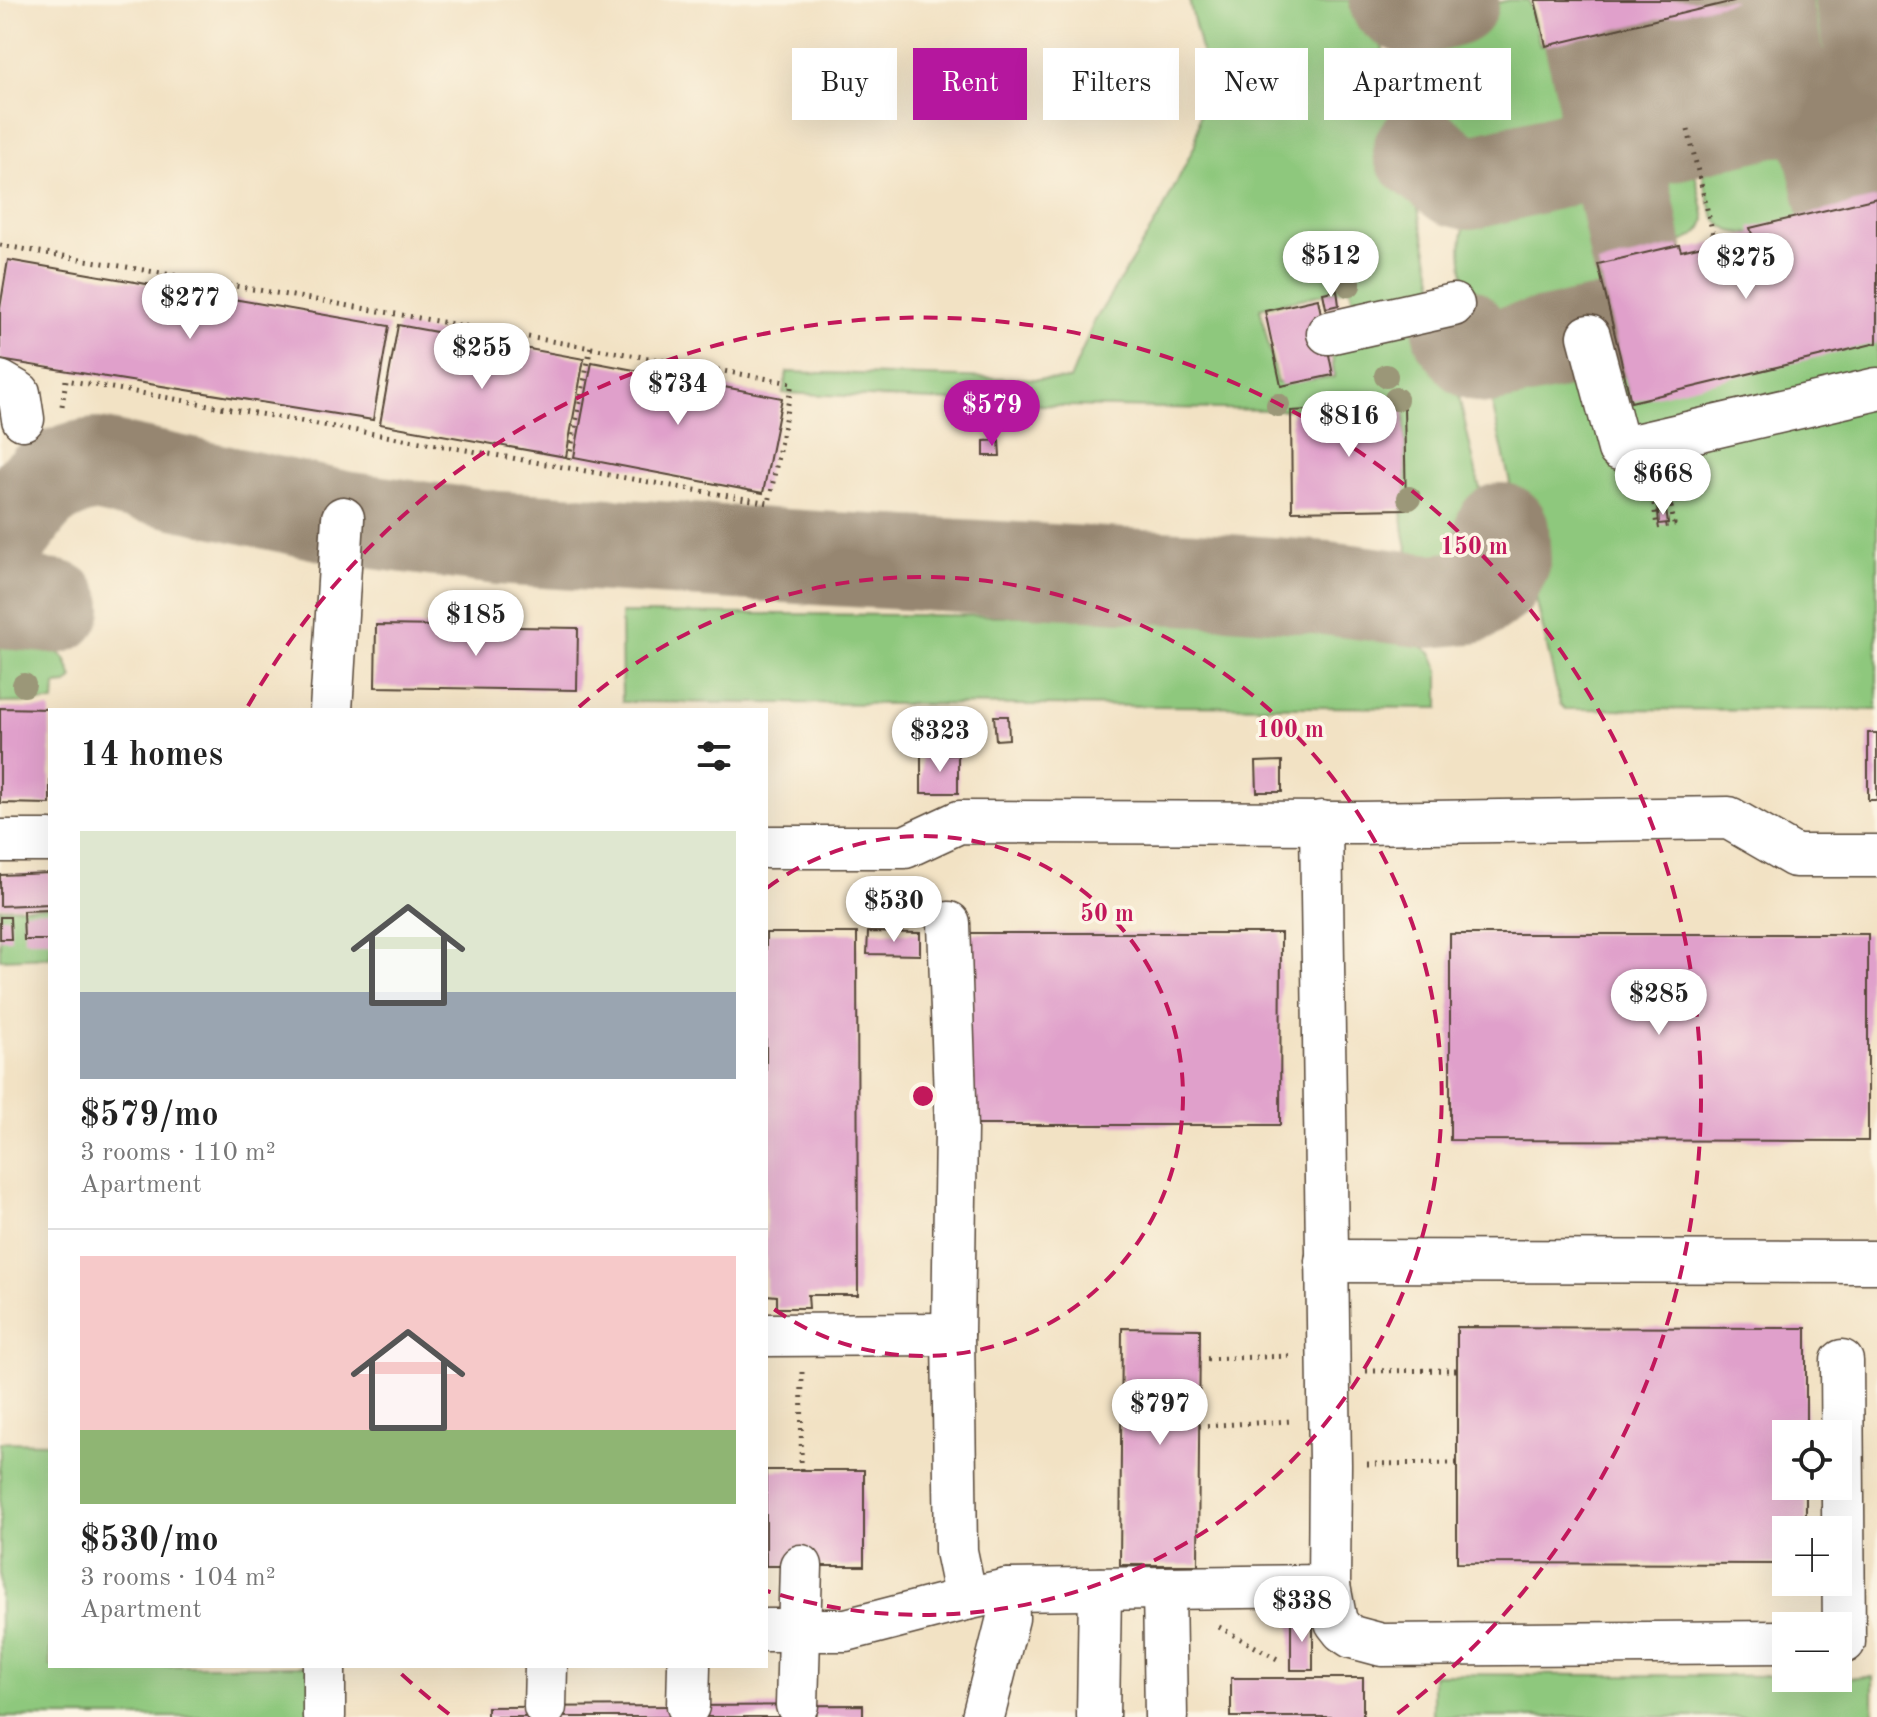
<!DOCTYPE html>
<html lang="en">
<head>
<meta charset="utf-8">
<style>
  :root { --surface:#fff; --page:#f6f6f6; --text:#222; --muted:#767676; --line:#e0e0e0; --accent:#b5179e }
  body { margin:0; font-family:"Old Standard TT",serif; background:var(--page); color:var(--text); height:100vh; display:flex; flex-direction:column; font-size:30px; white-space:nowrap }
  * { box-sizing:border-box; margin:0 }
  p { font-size:26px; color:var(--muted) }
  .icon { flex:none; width:44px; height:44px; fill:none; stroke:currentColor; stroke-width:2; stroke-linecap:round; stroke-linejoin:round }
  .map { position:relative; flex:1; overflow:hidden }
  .side { position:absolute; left:48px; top:708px; width:720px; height:960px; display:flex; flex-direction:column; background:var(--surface); border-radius:0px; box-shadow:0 8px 32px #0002 }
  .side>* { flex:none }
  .banner { position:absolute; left:792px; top:48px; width:760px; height:72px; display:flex; gap:16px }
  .fabs { position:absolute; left:1772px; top:1420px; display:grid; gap:16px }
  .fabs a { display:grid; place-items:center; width:80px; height:80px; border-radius:0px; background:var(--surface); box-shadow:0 8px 32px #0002; font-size:40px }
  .price { position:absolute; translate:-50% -68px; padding:0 18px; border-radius:28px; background:#fff; color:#222; font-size:26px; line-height:52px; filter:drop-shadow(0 2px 4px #0008) }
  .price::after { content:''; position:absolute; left:50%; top:48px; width:24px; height:18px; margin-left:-12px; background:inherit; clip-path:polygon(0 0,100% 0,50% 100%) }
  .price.active { background:var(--accent); color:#fff }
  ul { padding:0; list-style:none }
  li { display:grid; align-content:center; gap:16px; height:424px; padding:0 32px }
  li+li { border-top:2px solid var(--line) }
  li span { display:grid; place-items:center; height:248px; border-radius:0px; color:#555 }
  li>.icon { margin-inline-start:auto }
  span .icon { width:144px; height:144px; fill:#fffc; stroke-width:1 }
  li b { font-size:34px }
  h2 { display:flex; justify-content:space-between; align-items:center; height:96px; padding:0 32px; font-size:34px }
  .pill { padding:0 28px; border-radius:0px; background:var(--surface); box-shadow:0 8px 32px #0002; font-size:28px; line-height:72px }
  .pill.active { background:var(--accent); color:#fff }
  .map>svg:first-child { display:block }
</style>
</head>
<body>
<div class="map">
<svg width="1877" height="1717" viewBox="0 0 1877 1717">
  <rect width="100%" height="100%" fill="#fcf5e5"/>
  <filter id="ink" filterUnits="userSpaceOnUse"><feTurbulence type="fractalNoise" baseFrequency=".0125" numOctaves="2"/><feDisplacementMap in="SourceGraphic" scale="16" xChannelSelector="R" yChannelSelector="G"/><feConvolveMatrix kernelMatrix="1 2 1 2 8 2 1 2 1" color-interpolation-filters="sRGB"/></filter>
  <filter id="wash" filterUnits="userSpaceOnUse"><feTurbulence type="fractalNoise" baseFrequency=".006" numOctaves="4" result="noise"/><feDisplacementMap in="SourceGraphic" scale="32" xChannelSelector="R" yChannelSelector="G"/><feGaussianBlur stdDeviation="1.8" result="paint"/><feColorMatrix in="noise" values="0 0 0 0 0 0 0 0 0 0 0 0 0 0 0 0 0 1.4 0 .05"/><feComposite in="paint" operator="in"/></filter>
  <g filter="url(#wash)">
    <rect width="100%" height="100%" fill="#f2e2c4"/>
    <g fill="#8ec87d" stroke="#64794e" stroke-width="2">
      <path d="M1189 0H1372L1437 297 1364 317 1354 304 1350 288 1260 308 1277 383 1334 377 1332 352 1442 321 1481 494 1472 533 1457 551 1431 572C1405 571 1403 529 1402 510L1406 509 1404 405 1272 410 1063 406 783 393 787 372 1070 380 1094 322 1162 212 1195 145 1206 71Z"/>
      <path d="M1509 0H1529L1540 46 1578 36 1593 124 1583 138 1573 144 1488 163 1465 159 1447 148 1433 132 1413 42 1421 27 1430 20Z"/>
      <path d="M1738 0H1751L1768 79 1760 94 1736 103 1718 99 1708 85 1690 12Z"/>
      <path d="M1776 0H1849C1855 24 1869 52 1852 74 1789 112 1786 43 1776 0Z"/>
      <path d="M1666 17C1671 38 1693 96 1678 113 1671 120 1659 122 1649 124 1639 127 1629 126 1622 117 1612 102 1607 52 1603 32Z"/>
      <path d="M1877 101V710L1565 709 1560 704 1491 399C1492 386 1496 376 1509 371L1617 345 1630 399 1780 362 1751 234C1739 233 1725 232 1717 221 1709 210 1699 161 1700 147L1702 143 1785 123C1799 122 1805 129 1812 140L1828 209 1859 202 1842 132C1845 110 1858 106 1877 101Z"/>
      <path d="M1682 149 1688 150 1691 156 1705 219C1701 243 1669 244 1649 248L1634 183 1635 168 1649 155Z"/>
      <path d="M1587 171C1619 181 1618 227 1624 255L1597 262 1611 316 1503 342C1495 342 1487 342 1481 335 1473 326 1472 311 1469 300 1462 265 1451 230 1481 203 1498 188 1563 175 1587 171Z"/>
      <path d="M621 613 1304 618 1374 621 1407 635 1432 654 1439 671V708L622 702Z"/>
      <path d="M0 647 56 649 65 659 73 678 67 684 55 685 54 702 0 703Z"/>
      <path d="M50 906V957L0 959V908Z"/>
      <path d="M0 1442 50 1443V1666H313V1717H0Z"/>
      <path d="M1433 1674 1786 1676V1678L1873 1677V1717H1433Z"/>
    </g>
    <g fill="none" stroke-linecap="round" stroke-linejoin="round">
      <g stroke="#968671" stroke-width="94">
        <path d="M1396 0C1412 15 1432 5 1452 0"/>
        <path d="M1763 0 1789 106"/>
        <path d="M1861 0 1877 69"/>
        <path d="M1677 15 1700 105 1691 122 1677 133"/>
        <path d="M1590 36C1597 68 1612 107 1602 140L1575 157C1586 157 1597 154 1606 160 1625 170 1632 234 1637 255"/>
        <path d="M1772 110C1793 109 1815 106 1826 128L1844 206"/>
        <path d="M1420 151 1456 180 1469 183 1877 84"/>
        <path d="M1460 333 1476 353 1488 357 1614 331"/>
        <path d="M0 542C26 499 44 471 97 465L343 518 497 538 833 559 1213 580 1326 588 1429 601 1470 597 1493 581 1504 560 1502 530"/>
        <path d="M0 597 14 603 55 607"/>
      </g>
    </g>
    <g id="blocks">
      <g fill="#e0a0cb">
        <path d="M1535 0H1734V1L1546 46Z"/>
        <path d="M1877 198V343L1631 402 1598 264 1679 245 1681 251 1752 234 1750 228Z"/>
        <path d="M8 260 389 326 373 420 0 360V308Z"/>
        <path d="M1337 290 1339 305 1326 308 1323 293Z"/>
        <path d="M1318 299 1333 375 1281 386 1265 311Z"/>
        <path d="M398 325 584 359 566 457 380 424Z"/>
        <path d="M592 362 782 398 763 493 574 457Z"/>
        <path d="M1404 405 1406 509 1292 511 1291 411Z"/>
        <path d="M999 440 1000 456H984V441Z"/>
        <path d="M1666 510 1668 523 1659 524 1658 511Z"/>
        <path d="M376 625 578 628 577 690 375 687Z"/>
        <path d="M0 708 50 709V804L0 803Z"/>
        <path d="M994 716H1008L1009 739 996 740Z"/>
        <rect x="1868" y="733" width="9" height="67"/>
        <rect x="921" y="755" width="37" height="38"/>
        <path d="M1282 761V792H1257L1256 762Z"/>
        <path d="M50 873V904L0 906V875Z"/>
        <path d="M50 910V940H24L23 911Z"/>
        <path d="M0 917H10L11 939H0Z"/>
        <path d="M868 932 920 933V955L867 954Z"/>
        <path d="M766 933H857L858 1295H808L809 1308H777V1296L766 1295Z"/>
        <path d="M965 933H1281L1280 1125H965Z"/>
        <path d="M1450 934H1868V1141L1450 1140Z"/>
        <path d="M1457 1327 1806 1328V1434H1786V1486H1806V1530H1786V1564L1457 1563Z"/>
        <path d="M1122 1328 1200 1329 1198 1565H1120Z"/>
        <rect x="766" y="1470" width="98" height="96"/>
        <rect x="1291" y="1619" width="22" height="51"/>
        <rect x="1231" y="1678" width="132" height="39"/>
        <path d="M863 1705V1717H487V1707Z"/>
      </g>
    </g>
  </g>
  <g filter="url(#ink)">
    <use href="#blocks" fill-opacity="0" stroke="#564637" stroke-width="2"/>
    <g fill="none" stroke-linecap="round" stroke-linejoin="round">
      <defs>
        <g id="minor">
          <path d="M1328 333 1453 305"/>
          <path d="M1589 336 1619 449 1877 389"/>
          <path d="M0 382 19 393 23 419"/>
          <path d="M331 710 343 518"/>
          <path d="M1321 822 1330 1464 1329 1586 1336 1622 1343 1631 1352 1637 1382 1645 1786 1642"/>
          <path d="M0 841H50"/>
          <path d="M766 847H905L959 822 1358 823 1729 818 1795 856H1877"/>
          <path d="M949 923 956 1128 953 1334 956 1551 966 1599 1007 1590 1329 1586"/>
          <path d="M1326 1261 1877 1262"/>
          <path d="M766 1335 953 1334"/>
          <path d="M1842 1361 1844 1642"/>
          <path d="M1164 1588 1166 1717"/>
          <path d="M766 1630H846L966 1599"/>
          <path d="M797 1705 801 1566"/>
          <path d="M688 1706 689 1666"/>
          <path d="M545 1707 546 1666"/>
          <path d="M324 1717V1666"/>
          <path d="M983 1717 1008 1618 1007 1590"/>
          <path d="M1098 1717 1100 1589"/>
        </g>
      </defs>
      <use href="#minor" stroke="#564637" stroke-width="45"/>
      <g stroke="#564637" stroke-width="5" stroke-dasharray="2 6" stroke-linecap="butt">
        <path d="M1688 130 1715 242"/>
        <path d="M0 245 792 383 769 503 66 380 62 406"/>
        <path d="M569 459 591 346"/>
        <path d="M1651 480 1657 527 1674 524 1671 507 1656 509"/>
        <path d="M1876 932H1877"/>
        <path d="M1199 1359 1291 1356"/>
        <path d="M1366 1371 1457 1370"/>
        <path d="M1199 1426 1292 1421"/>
        <path d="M1367 1464 1457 1463"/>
        <path d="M801 1470 802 1372"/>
        <path d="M1219 1627 1281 1661"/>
      </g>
      <use href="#minor" stroke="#fff" stroke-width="42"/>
    </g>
    <g fill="#9b9778">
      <circle cx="1349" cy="285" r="12"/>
      <circle cx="1386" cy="376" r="12"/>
      <circle cx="1396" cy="399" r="12"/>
      <circle cx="1278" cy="405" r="12"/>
      <circle cx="1409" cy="498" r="12"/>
      <circle cx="24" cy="685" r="12"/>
    </g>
  </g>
  <g fill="none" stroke="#c2185b" stroke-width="4" stroke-dasharray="14 10">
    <path d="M767 888A260 260 0 1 1 767 1304"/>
    <path d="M579 707A519 519 0 1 1 767 1591"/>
    <path d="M449 1714A779 779 0 0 1 397 1670M248 706A779 779 0 1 1 1397 1714"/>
  </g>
  <circle cx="923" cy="1096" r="12" fill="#c2185b" stroke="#fcf5e5" stroke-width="4"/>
  <g font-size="24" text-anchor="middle" font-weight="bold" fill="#c2185b" stroke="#fcf5e5" stroke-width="7" stroke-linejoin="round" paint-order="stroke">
    <text x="1474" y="554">150 m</text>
    <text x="1290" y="737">100 m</text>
    <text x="1107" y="921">50 m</text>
  </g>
</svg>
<div class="fabs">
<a><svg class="icon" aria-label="locate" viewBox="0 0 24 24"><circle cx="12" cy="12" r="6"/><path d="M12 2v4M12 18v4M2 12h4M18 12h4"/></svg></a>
<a>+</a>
<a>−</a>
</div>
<b class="price" style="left:1331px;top:299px">$512</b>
<b class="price" style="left:1746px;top:301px">$275</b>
<b class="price" style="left:190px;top:341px">$277</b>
<b class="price" style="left:482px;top:391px">$255</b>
<b class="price" style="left:678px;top:427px">$734</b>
<b class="price active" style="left:992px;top:448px">$579</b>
<b class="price" style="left:1349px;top:459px">$816</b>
<b class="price" style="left:1663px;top:517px">$668</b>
<b class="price" style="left:476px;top:658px">$185</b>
<b class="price" style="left:940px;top:774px">$323</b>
<b class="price" style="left:894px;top:944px">$530</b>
<b class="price" style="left:1659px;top:1037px">$285</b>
<b class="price" style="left:1160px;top:1447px">$797</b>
<b class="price" style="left:1302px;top:1644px">$338</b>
<div class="banner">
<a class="pill">Buy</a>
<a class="pill active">Rent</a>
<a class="pill">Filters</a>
<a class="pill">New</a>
<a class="pill">Apartment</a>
</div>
<section class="side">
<h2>14 homes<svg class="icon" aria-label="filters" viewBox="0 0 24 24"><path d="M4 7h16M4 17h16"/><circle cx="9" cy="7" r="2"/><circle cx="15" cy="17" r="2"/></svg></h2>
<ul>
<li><span style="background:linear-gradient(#dfe7d0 65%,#9aa5b1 0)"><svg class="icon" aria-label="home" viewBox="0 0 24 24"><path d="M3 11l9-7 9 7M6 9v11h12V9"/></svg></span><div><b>$579/mo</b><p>3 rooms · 110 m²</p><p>Apartment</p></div></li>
<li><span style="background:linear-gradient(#f6c9c9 70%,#8fb573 0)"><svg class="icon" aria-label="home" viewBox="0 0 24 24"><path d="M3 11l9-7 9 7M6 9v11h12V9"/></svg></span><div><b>$530/mo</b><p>3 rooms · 104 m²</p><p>Apartment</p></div></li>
</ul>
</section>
</div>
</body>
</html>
